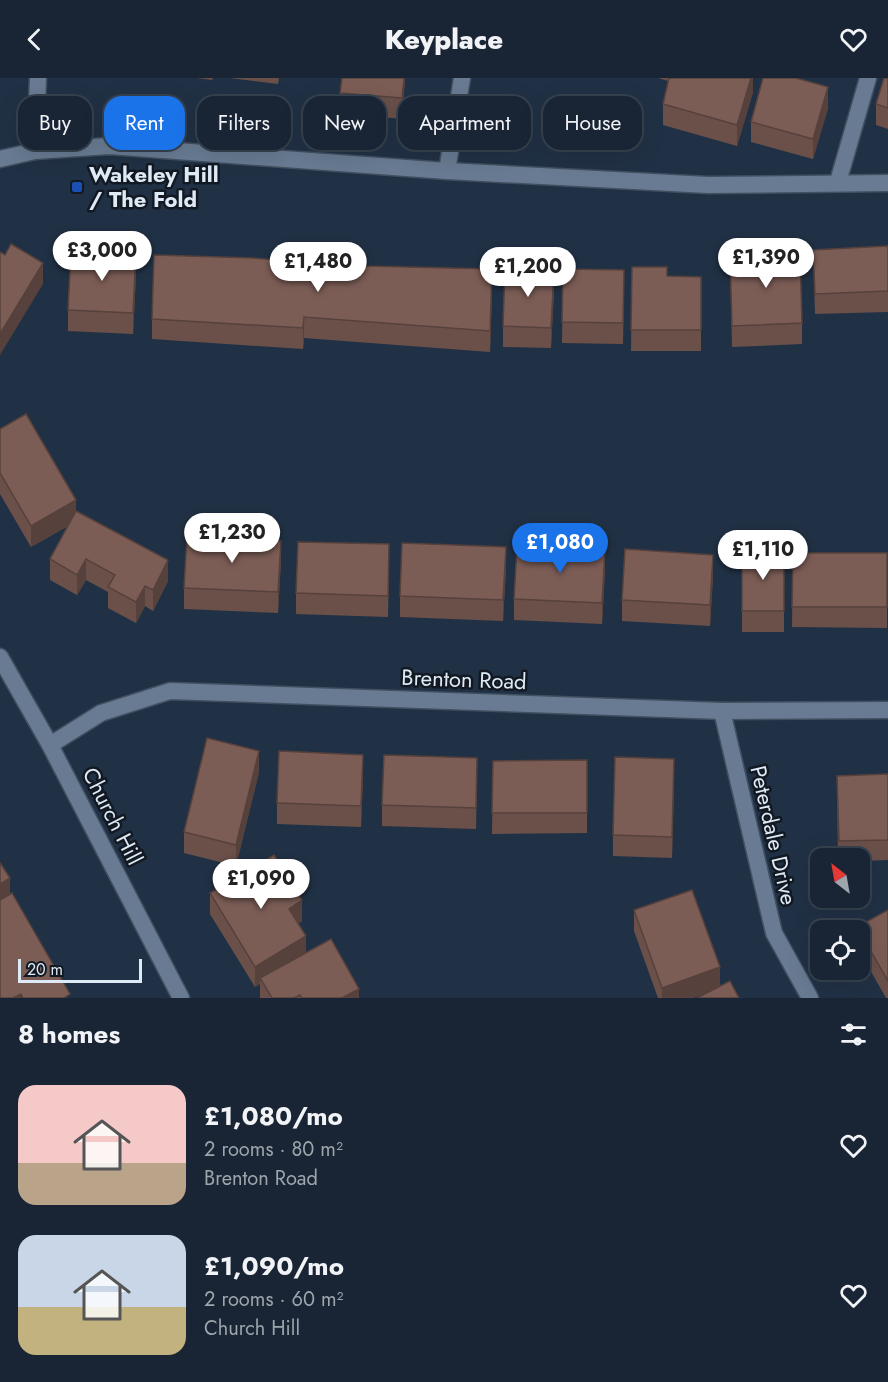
<!DOCTYPE html>
<html lang="en">
<head>
<meta charset="utf-8">
<style>
  :root { --surface:#192534; --page:#263140; --text:#f1f3f6; --muted:#9fa5ac; --line:#37424f; --accent:#1a73e8 }
  body { margin:0; font-family:Jost,sans-serif; background:var(--page); color:var(--text); height:100vh; display:flex; flex-direction:column; font-size:22px; white-space:nowrap }
  * { box-sizing:border-box; margin:0 }
  p { font-size:20px; color:var(--muted) }
  .icon { flex:none; width:33px; height:33px; fill:none; stroke:currentColor; stroke-width:2; stroke-linecap:round; stroke-linejoin:round }
  .map { position:relative; height:920px; overflow:hidden }
  .side { display:flex; flex-direction:column; background:var(--surface); flex:1 }
  .side>* { flex:none }
  .banner { position:absolute; left:18px; top:18px; width:852px; height:54px; display:flex; gap:12px }
  .needle { width:39px; rotate:329deg }
  .buttons { position:absolute; left:810px; top:770px; display:grid; gap:12px }
  .buttons a { display:grid; place-items:center; width:60px; height:60px; border-radius:12px; background:var(--surface); box-shadow:0 6px 24px #0002,0 0 0 2px var(--line); font-size:30px }
  .scale { position:absolute; left:18px; bottom:15px; width:124px; box-sizing:border-box; padding-left:6px; border:3px solid #dfeaf7; border-top:0; font-size:16px; line-height:21px; white-space:nowrap; color:#dfeaf7; -webkit-text-stroke:4px #121922; paint-order:stroke }
  .price { position:absolute; translate:-50% -51px; padding:0 14px; border-radius:21px; background:#fff; color:#222; font-size:20px; line-height:39px; filter:drop-shadow(0 2px 3px #0008) }
  .price::after { content:''; position:absolute; left:50%; top:36px; width:18px; height:14px; margin-left:-9px; background:inherit; clip-path:polygon(0 0,100% 0,50% 100%) }
  .price.selected { background:var(--accent); color:#fff }
  ul { padding:0; list-style:none }
  li { display:flex; align-items:center; gap:18px; height:150px; padding:0 18px }
  li span { display:grid; place-items:center; flex:none; width:168px; height:120px; border-radius:18px; color:#555 }
  li>.icon { margin-inline-start:auto }
  span .icon { width:72px; height:72px; fill:#fffc; stroke-width:1 }
  li b { font-size:26px }
  h2 { display:flex; justify-content:space-between; align-items:center; height:72px; padding:0 18px; font-size:26px }
  .pill { padding:0 21px; border-radius:18px; background:var(--surface); box-shadow:0 6px 24px #0002,0 0 0 2px var(--line); font-size:21px; line-height:54px }
  .pill.selected { background:var(--accent); color:#fff }
  header { display:flex; justify-content:space-between; align-items:center; height:78px; padding:0 18px; background:var(--surface); font-size:27px; font-weight:800 }
  .map>svg:first-child { display:block }
</style>
</head>
<body>
<header><svg class="icon" aria-label="back" viewBox="0 0 24 24"><path d="M15 5l-7 7 7 7"/></svg>Keyplace<svg class="icon" aria-label="heart" viewBox="0 0 24 24"><path d="M12 20l-8-8c-3-5 5-10 8-4 3-6 11-1 8 4z"/></svg></header>
<div class="map">
<svg width="888" height="920" viewBox="0 0 888 920">
  <rect width="100%" height="100%" fill="#213145"/>
  <g fill="none" stroke-linecap="round" stroke-linejoin="round">
    <defs>
      <path id="service" d="M447 93 462 0"/>
      <g id="minor">
        <path d="M35 73 38 0"/>
        <path d="M0 81 35 73 109 68 447 93 708 107 888 105"/>
        <path d="M838 104 868 0"/>
        <path d="M722 633 774 855 810 920"/>
        <path d="M50 667 101 635 170 613 722 633 888 632"/>
      </g>
      <path id="tertiary" d="M0 579 50 667 181 920"/>
    </defs>
    <use href="#service" stroke="#414f60" stroke-width="19"/>
    <use href="#minor" stroke="#414f60" stroke-width="19"/>
    <use href="#tertiary" stroke="#414f60" stroke-width="19"/>
    <use href="#service" stroke="#687b92" stroke-width="16"/>
    <use href="#minor" stroke="#687b92" stroke-width="16"/>
    <use href="#tertiary" stroke="#687b92" stroke-width="16"/>
  </g>
  <g fill="#6b504a">
    <path d="M197 0H213L212 2Z"/>
    <path d="M230 0H279L278 6Z"/>
    <path d="M342 0H405L402 41 340 35V15Z"/>
    <path d="M658 0H753V14L737 68 663 47V26L668 3Z"/>
    <path d="M888 0V51L876 47V26Z"/>
    <path d="M828 30 813 81 751 64V44Z"/>
    <path d="M888 168V234L815 236 813 172Z"/>
    <path d="M730 176 802 245V266L732 269Z"/>
    <path d="M632 189 667 198 701 199V273H631Z"/>
    <path d="M563 191 624 213 623 266 562 265Z"/>
    <path d="M136 197 133 256 68 253V232Z"/>
    <path d="M492 212 490 274 304 260 303 271 152 261V241Z"/>
    <path d="M554 212 551 270 503 269V248Z"/>
    <path d="M0 351 76 433 168 503 153 533 145 528 136 545 108 530V514L86 502 77 517 50 502V481L68 448 31 469 0 416Z"/>
    <rect x="742" y="474" width="42" height="80"/>
    <path d="M793 475H887V550L792 549Z"/>
    <path d="M281 483 278 535 184 531V510Z"/>
    <path d="M389 487 388 539 296 536V515Z"/>
    <path d="M506 490 503 543 400 539V518Z"/>
    <path d="M605 492 602 546 514 542V521Z"/>
    <path d="M713 498 710 548 622 543V522Z"/>
    <path d="M587 682V755L492 756 493 683Z"/>
    <path d="M259 694 236 788 184 775V754Z"/>
    <path d="M888 696V782L860 783V780H838L837 719Z"/>
    <path d="M363 698 361 749 277 746V725Z"/>
    <path d="M477 701 476 751 382 748V727Z"/>
    <path d="M674 702 672 780 613 778V757Z"/>
    <path d="M210 815 302 843 298 846 306 875 359 920H260V906L255 909 210 836Z"/>
    <path d="M634 832 720 908 708 914 693 920H658L634 853Z"/>
    <path d="M888 832V920H886L860 874V852H857V849Z"/>
  </g>
  <g fill="#57413c">
    <path d="M404 0H405L402 41V20Z"/>
    <path d="M751 0H753V14L737 68V47Z"/>
    <path d="M828 9V30L813 81V61Z"/>
    <path d="M136 176V197L133 256V235Z"/>
    <path d="M43 185V206L0 277V256Z"/>
    <path d="M492 191V212L490 274V253Z"/>
    <path d="M554 192V212L551 270V250Z"/>
    <path d="M304 239V260L303 271V250Z"/>
    <path d="M76 422V443L31 469V448Z"/>
    <path d="M281 463V483L278 535V514Z"/>
    <path d="M506 469V490L503 543V522Z"/>
    <path d="M605 472V492L602 546V525Z"/>
    <path d="M713 477V498L710 548V527Z"/>
    <path d="M86 481V502L77 517V497Z"/>
    <path d="M168 482V503L153 533V512Z"/>
    <path d="M145 508V528L136 545V524Z"/>
    <path d="M259 673V694L236 788V767Z"/>
    <path d="M363 677V698L361 749V728Z"/>
    <path d="M674 681V702L672 780V759Z"/>
    <path d="M10 800V821L0 827V806Z"/>
    <path d="M302 822V843L289 852V831Z"/>
    <path d="M306 858V879L260 900V906L255 909V889Z"/>
    <path d="M720 889V910L693 920H662V910Z"/>
    <path d="M359 911V920H342Z"/>
    <path d="M21 916V920H13Z"/>
  </g>
  <g fill="#7c5d56" stroke="#57413c" stroke-width="1.5">
    <path d="M342 0H404L402 20 340 15Z"/>
    <path d="M669 0H751L737 47 663 26Z"/>
    <path d="M763 0H796L828 9 813 61 751 44Z"/>
    <path d="M884 0H888V30L876 26Z"/>
    <path d="M11 166 43 185 0 256V174L5 177Z"/>
    <path d="M888 168V213L815 216 813 172Z"/>
    <path d="M71 173 136 176 133 235 68 232Z"/>
    <path d="M800 174 802 245 732 248 730 176Z"/>
    <path d="M154 177 252 180 364 188 492 191 490 253 304 239 303 250 152 241Z"/>
    <path d="M632 189H667V198L701 199V252H631Z"/>
    <path d="M505 190 554 192 551 250 503 248Z"/>
    <path d="M563 191 624 192 623 245 562 244Z"/>
    <path d="M26 336 76 422 31 448 0 395V351Z"/>
    <path d="M76 433 168 482 153 512 145 508 136 524 108 509 115 497 86 481 77 497 50 481Z"/>
    <path d="M187 458 281 463 278 514 184 510Z"/>
    <path d="M298 464 389 466 388 518 296 515Z"/>
    <path d="M402 465 506 469 503 522 400 518Z"/>
    <path d="M517 468 605 472 602 525 514 521Z"/>
    <path d="M625 471 713 477 710 527 622 522Z"/>
    <rect x="742" y="474" width="42" height="59"/>
    <path d="M793 475H887V529H792Z"/>
    <path d="M207 660 259 673 236 767 184 754Z"/>
    <path d="M279 673 363 677 361 728 277 725Z"/>
    <path d="M384 677 477 680 476 730 382 727Z"/>
    <path d="M615 679 674 681 672 759 613 757Z"/>
    <path d="M587 682V735H492L493 683Z"/>
    <path d="M888 696V762L839 763 837 698Z"/>
    <path d="M274 777 302 822 289 831 306 858 255 889 210 815Z"/>
    <path d="M0 785 10 800 0 806Z"/>
    <path d="M692 812 720 889 662 910 634 832Z"/>
    <path d="M12 815 70 916 64 920H23L21 916 13 920H0V822Z"/>
    <path d="M888 832V903L857 849Z"/>
    <path d="M331 861 359 911 342 920H302L300 917 294 920H272L260 900Z"/>
    <path d="M730 903 739 920H697Z"/>
  </g>
  <rect fill="#1a4fb4" stroke="#121922" stroke-width="2" x="71" y="103" width="12" height="12" rx="3"/>
  <g text-anchor="middle" dominant-baseline="central" stroke-width="5" stroke-linejoin="round" paint-order="stroke">
    <g font-size="22" font-weight="bold" fill="#dfeaf7" stroke="#121922" text-anchor="start">
      <text x="89" y="96">Wakeley Hill<tspan x="89" dy="25">/ The Fold</tspan></text>
    </g>
    <g font-size="22" fill="#dfeaf7" stroke="#121922">
      <text transform="translate(464 601) rotate(2)">Brenton Road</text>
      <text transform="translate(113 738) rotate(63)">Church Hill</text>
      <text transform="translate(774 757) rotate(77)">Peterdale Drive</text>
    </g>
  </g>
</svg>
<div class="buttons">
<a><svg class="needle" viewBox="-14 -14 28 28"><path d="M0-13l5 13h-10z" fill="#e53935"/><path d="M0 13l5-13h-10z" fill="#9fa5ac"/></svg></a>
<a><svg class="icon" aria-label="locate" viewBox="0 0 24 24"><circle cx="12" cy="12" r="6"/><path d="M12 2v4M12 18v4M2 12h4M18 12h4"/></svg></a>
</div>
<div class="scale">20 m</div>
<b class="price" style="left:102px;top:204px">£3,000</b>
<b class="price" style="left:766px;top:211px">£1,390</b>
<b class="price" style="left:318px;top:215px">£1,480</b>
<b class="price" style="left:528px;top:220px">£1,200</b>
<b class="price" style="left:232px;top:486px">£1,230</b>
<b class="price selected" style="left:560px;top:496px">£1,080</b>
<b class="price" style="left:763px;top:503px">£1,110</b>
<b class="price" style="left:261px;top:832px">£1,090</b>
<div class="banner">
<a class="pill">Buy</a>
<a class="pill selected">Rent</a>
<a class="pill">Filters</a>
<a class="pill">New</a>
<a class="pill">Apartment</a>
<a class="pill">House</a>
</div>
</div>
<section class="side">
<h2>8 homes<svg class="icon" aria-label="filters" viewBox="0 0 24 24"><path d="M4 7h16M4 17h16"/><circle cx="9" cy="7" r="2"/><circle cx="15" cy="17" r="2"/></svg></h2>
<ul>
<li><span style="background:linear-gradient(#f6c9c9 65%,#b9a48a 0)"><svg class="icon" aria-label="home" viewBox="0 0 24 24"><path d="M3 11l9-7 9 7M6 9v11h12V9"/></svg></span><div><b>£1,080/mo</b><p>2 rooms · 80 m²</p><p>Brenton Road</p></div><svg class="icon" aria-label="heart" viewBox="0 0 24 24"><path d="M12 20l-8-8c-3-5 5-10 8-4 3-6 11-1 8 4z"/></svg></li>
<li><span style="background:linear-gradient(#c9d6e8 60%,#c2b280 0)"><svg class="icon" aria-label="home" viewBox="0 0 24 24"><path d="M3 11l9-7 9 7M6 9v11h12V9"/></svg></span><div><b>£1,090/mo</b><p>2 rooms · 60 m²</p><p>Church Hill</p></div><svg class="icon" aria-label="heart" viewBox="0 0 24 24"><path d="M12 20l-8-8c-3-5 5-10 8-4 3-6 11-1 8 4z"/></svg></li>
</ul>
</section>
</body>
</html>
